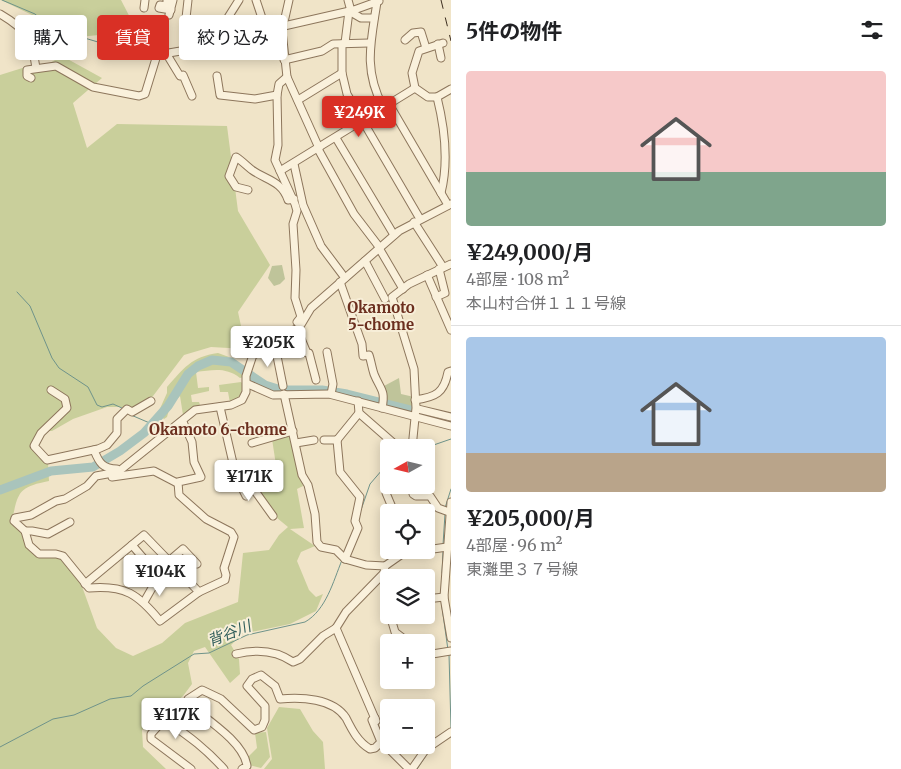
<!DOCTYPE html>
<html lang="ja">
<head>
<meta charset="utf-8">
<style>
  :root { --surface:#fff; --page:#f2f2f2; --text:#202124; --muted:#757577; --line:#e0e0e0; --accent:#d93025 }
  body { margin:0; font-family:Merriweather,"Noto Sans JP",serif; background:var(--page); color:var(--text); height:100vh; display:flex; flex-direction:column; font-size:19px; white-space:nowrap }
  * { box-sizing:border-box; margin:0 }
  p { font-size:16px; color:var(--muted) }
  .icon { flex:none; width:28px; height:28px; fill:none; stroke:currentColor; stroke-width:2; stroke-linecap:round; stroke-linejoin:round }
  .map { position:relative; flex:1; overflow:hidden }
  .side { display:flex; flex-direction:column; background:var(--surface); width:450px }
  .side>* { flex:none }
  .hud { position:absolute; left:15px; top:15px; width:360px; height:45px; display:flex; gap:10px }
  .needle { width:32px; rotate:262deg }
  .fabs { position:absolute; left:380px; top:439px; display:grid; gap:10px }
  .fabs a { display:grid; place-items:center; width:55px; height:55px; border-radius:5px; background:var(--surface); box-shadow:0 2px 12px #0003; font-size:25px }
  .price { position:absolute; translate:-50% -42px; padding:0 11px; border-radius:5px; background:#fff; color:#222; font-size:16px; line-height:32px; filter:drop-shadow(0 1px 2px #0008) }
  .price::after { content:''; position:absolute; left:50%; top:30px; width:15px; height:11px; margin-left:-8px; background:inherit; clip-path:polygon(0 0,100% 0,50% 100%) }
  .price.on { background:var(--accent); color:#fff }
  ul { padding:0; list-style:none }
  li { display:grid; align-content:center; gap:10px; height:265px; padding:0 15px }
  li+li { border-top:1px solid var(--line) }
  li span { display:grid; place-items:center; height:155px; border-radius:5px; color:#555 }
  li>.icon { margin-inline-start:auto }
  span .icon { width:90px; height:90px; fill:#fffc; stroke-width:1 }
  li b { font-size:21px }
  h2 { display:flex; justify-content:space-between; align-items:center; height:60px; padding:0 15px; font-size:21px }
  .tag { padding:0 18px; border-radius:5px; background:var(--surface); box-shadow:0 2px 12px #0003; font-size:18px; line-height:45px }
  .tag.on { background:var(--accent); color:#fff }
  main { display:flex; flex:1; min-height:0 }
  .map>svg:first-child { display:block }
</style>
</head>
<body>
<main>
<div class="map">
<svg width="451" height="769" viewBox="0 0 451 769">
  <rect width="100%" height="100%" fill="#f0e4c8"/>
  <g fill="#c9cf9b">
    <path d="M1 0H121L137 31 60 39 32 15Z"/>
    <path d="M62 56 102 78 73 103 87 148 117 124 227 126 238 211 270 265 238 312 246 349 211 347 184 355 150 400 138 407H107L73 419 52 431H40L31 448 48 462 49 481C19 487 18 491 12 521L20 530 26 547 61 557 79 578 97 628 116 648 133 656 162 643 185 623 238 602 243 553 269 550 279 535 288 527 271 513 238 473 276 465 272 439 289 435 292 438 303 486 297 489 304 528 290 529 315 546 301 552 297 561 309 590 316 597 323 594 316 611 290 624 242 634 231 645 239 659 240 674 230 683 205 647 194 651 188 663 192 684 183 696 142 730 143 747 166 769H0V75L32 65 48 64Z"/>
    <path d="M218 353 229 357 205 359 202 362 233 366 243 372 244 377 240 378C226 367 213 370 196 372L198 388 209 387V391L191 395 192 402H199L200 405 183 415 180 396 170 406 167 417 164 419 158 413 167 393V387C184 368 191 357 218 353Z"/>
    <path d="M241 382 243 384C242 395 239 398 230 403L228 392H220L219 385Z"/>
    <path d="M279 707 300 709 313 731 323 742 325 769H264L272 759 267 728Z"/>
    <path d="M266 732 270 757 261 768 249 765 248 757 257 748 255 733Z"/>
  </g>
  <g fill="#bfc49a">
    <path d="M282 265 285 279 280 284 274 286 268 278 272 266Z"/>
    <path d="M399 378 401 394 414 397V408L386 401 384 386Z"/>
  </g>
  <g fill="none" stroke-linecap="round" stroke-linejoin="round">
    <g stroke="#6f938a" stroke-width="1">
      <path d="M2 0 35 14 51 28 118 48 155 51"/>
      <path d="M191 46 208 42"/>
      <path d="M166 50 184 47"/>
      <path d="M17 292 30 306 52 358 59 368 88 387 97 405 102 407 113 404 122 408"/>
      <path d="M131 415 152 424"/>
      <path d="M425 448 451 439"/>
      <path d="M445 508 451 489"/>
      <path d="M361 510 370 484 389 462"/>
      <path d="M443 545 445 514"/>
      <path d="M442 573 443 552"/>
      <path d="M442 607 448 650"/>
      <path d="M449 654 451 728"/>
      <path d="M0 747 53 719 74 715 110 699 131 696 143 686 194 654 209 653 247 635 305 622C326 610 333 582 342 560"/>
      <path d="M417 769 429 751"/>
    </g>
    <path stroke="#a9c4bc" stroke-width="9" d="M0 490 51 471 93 467 120 451 144 433 168 406 188 374 198 366 212 360 231 362 265 385 281 390H322L347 394 423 413"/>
    <defs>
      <g id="minor">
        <path d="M167 0V6L160 5 159 8 171 10"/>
        <path d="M256 0 264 24 271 25 272 33"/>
        <path d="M289 0 282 31 287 77 319 148"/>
        <path d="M348 0 351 11"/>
        <path d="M377 2C371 42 363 69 383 107"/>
        <path d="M144 8 145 0"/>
        <path d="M0 14C26 29 32 39 36 68"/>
        <path d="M169 15 173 0"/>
        <path d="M284 26 354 10 379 1"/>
        <path d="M405 40 413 33 421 32 426 48"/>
        <path d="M345 43 349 11 361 18H374"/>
        <path d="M342 44V73L347 94 420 219"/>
        <path d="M438 44 441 58"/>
        <path d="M138 46 161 48V54"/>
        <path d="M210 46 239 0"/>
        <path d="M187 50 185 27 188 0"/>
        <path d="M166 53 180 76 183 75 192 96"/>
        <path d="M284 60 322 51 333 44 369 43"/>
        <path d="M217 76 220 95 255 99 277 95"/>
        <path d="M287 77 279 84 277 95 278 145 275 160 295 204 297 211 293 224 296 270 295 298 301 317 297 322"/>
        <path d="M31 78 27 76V70L56 66 93 87 139 96 145 94 157 55 210 46 236 45 282 31"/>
        <path d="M437 97H428L415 88 412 73 419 51 443 43"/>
        <path d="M298 100 342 73"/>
        <path d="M389 104 448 205"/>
        <path d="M336 138 394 235"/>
        <path d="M318 149 354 214 380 248"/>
        <path d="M294 164 303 205 321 246 345 278"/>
        <path d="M280 171 415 88"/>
        <path d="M248 190 236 187 229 176 236 157C242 161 247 166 252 170 266 180 282 181 288 200L294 199"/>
        <path d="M441 193C449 161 445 129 437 97L451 89"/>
        <path d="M414 222 443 267"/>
        <path d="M379 248 403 289"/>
        <path d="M365 261 385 299"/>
        <path d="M427 275 451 330"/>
        <path d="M340 282 362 344 363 356 369 355C371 361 372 368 374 374 380 389 386 390 382 408"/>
        <path d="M436 297 445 293 439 269"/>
        <path d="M297 329 307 353H309L316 380"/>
        <path d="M275 346 283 386"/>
        <path d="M327 352 333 384 331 394"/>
        <path d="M248 384 273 395 329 394 451 426"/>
        <path d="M51 390 65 399 67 408 41 433 34 446 47 460 98 449 107 445 117 433V419L127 409 132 412 151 401"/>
        <path d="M284 394 302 475 308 485 315 514 317 542 321 547 336 550 345 559 366 565 385 566"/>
        <path d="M415 400C436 397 444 393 448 372L451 371"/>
        <path d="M358 401 359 413 399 448"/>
        <path d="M220 407 236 476 246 496"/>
        <path d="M418 409 451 417"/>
        <path d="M324 440H337"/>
        <path d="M337 440 340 472 360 497 355 521 358 528 345 559"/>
        <path d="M337 440 359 413"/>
        <path d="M252 443 293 431"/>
        <path d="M296 443 314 440"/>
        <path d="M412 448 416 408 414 369 392 297 409 284 451 264"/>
        <path d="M94 450C99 463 103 469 117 469L118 472 195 410 231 405 242 400 246 392V376L253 355 275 346 282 342 285 334 299 328 311 308 399 231 451 204"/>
        <path d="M118 472 96 476 87 486 65 499 56 501 31 515 15 518 14 521 25 531 29 545 39 554H56L63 556 89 588C125 585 138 594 160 621L199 592 225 580 226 575 224 568 234 537 231 532 206 519 179 495 178 482 201 477 194 462 192 442 183 422"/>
        <path d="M112 477 154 471 177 483"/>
        <path d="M238 477 255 491 273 516"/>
        <path d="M389 480 386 493 394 512"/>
        <path d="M412 485 413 494 416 496H430L438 508 449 512"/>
        <path d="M451 502 444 597 451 638"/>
        <path d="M25 531H32L48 534 70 522"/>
        <path d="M132 545 162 580 152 588 144 602"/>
        <path d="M426 550 447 547"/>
        <path d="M169 561 183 549 197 564"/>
        <path d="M384 573 389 610"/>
        <path d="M85 584 144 535 199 592"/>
        <path d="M426 599 444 597"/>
        <path d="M390 615 395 632 408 642"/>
        <path d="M336 628 376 721"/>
        <path d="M236 654C256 649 276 650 293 662L300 659 323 636 336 628 346 612 384 573 385 566 405 552 425 550"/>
        <path d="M426 655 451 651"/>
        <path d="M382 736 388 748 409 769"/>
        <path d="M191 769 151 739V734L160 724 168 722C190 737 206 749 224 769"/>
        <path d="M242 769 247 766C244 742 206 719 188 704V699L202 690 221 699 254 730 262 727 265 720V706L247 686 252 679 261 675 275 686 280 699C301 697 333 698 346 718 352 730 358 742 370 749L375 748 381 742 372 720 375 718"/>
        <path d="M412 769 426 749 451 732"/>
      </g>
    </defs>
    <use href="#minor" stroke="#8d765c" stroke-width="9"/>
    <use href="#minor" stroke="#faf1dc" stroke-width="7"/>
    <path stroke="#3d2e20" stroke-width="1" stroke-dasharray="9 9" stroke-linecap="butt" d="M441 0 451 41"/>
  </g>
  <g text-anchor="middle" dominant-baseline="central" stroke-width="4" stroke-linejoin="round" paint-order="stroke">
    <g font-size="15" font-weight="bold" fill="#6b2e1e" stroke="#f7eed8">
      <text x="381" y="307">Okamoto<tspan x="381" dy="17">5-chome</tspan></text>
      <text x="218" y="429">Okamoto 6-chome</text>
    </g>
    <g font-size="15" font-style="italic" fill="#2f5d5a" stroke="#f7eed8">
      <text transform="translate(229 633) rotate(-21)">背谷川</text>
    </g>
  </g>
</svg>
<div class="fabs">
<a><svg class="needle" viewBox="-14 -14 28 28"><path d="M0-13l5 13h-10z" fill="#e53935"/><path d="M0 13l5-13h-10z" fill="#757577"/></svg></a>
<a><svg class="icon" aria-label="locate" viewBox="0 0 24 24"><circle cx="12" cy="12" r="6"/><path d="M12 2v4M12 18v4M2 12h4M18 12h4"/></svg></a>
<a><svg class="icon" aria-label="layers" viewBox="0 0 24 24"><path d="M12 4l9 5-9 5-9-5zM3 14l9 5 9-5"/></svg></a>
<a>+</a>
<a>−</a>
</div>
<b class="price on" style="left:359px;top:138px">¥249K</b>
<b class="price" style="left:268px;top:368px">¥205K</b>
<b class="price" style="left:249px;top:502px">¥171K</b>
<b class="price" style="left:160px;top:597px">¥104K</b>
<b class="price" style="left:176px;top:740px">¥117K</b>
<div class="hud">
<a class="tag">購入</a>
<a class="tag on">賃貸</a>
<a class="tag">絞り込み</a>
</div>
</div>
<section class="side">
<h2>5件の物件<svg class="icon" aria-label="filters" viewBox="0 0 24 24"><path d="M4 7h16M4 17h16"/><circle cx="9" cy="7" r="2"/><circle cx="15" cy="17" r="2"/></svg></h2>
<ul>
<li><span style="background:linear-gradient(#f6c9c9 65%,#7fa58c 0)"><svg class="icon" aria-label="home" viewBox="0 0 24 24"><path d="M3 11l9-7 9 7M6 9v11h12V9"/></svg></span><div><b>¥249,000/月</b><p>4部屋 · 108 m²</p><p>本山村合併１１１号線</p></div></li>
<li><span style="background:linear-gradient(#a9c7e8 75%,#b9a48a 0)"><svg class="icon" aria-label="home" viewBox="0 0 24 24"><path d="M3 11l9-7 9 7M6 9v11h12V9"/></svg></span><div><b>¥205,000/月</b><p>4部屋 · 96 m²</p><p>東灘里３７号線</p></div></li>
</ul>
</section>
</main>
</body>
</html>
